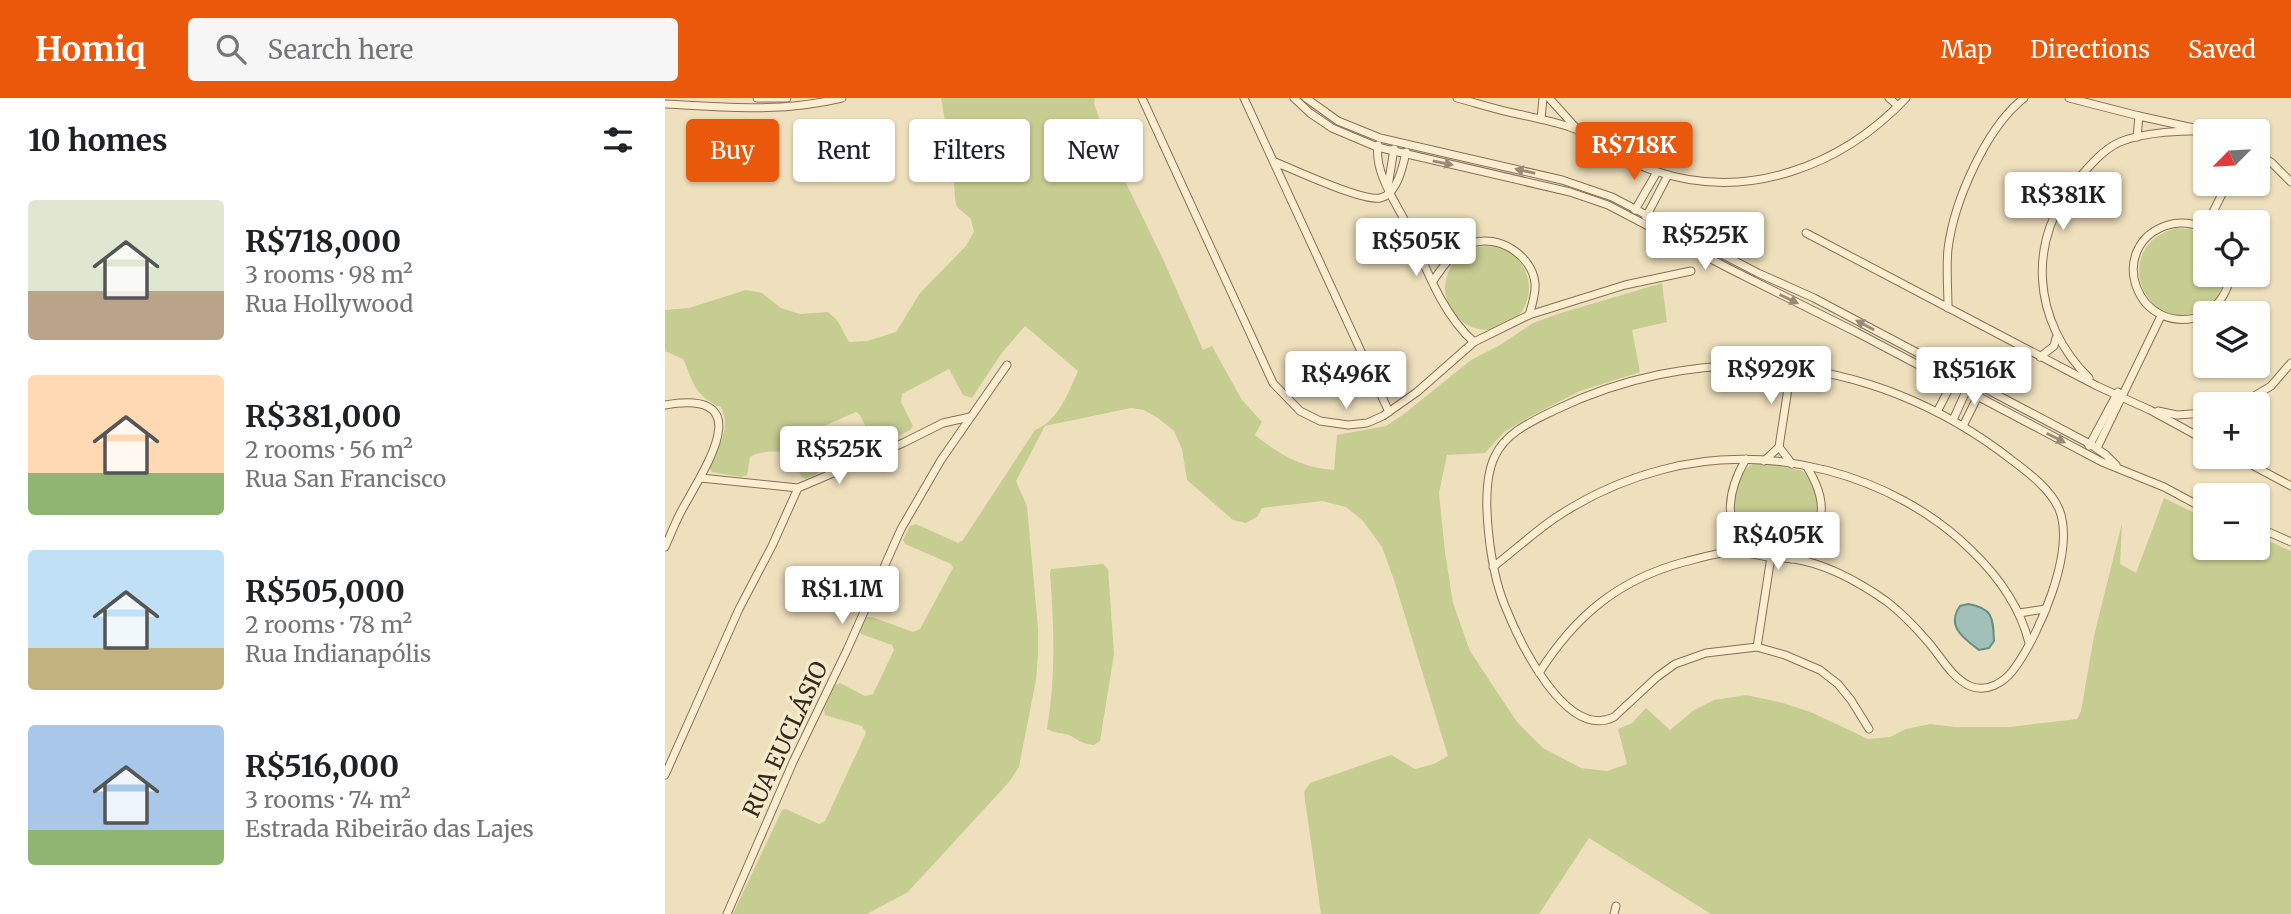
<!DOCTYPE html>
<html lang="en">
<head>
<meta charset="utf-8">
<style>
  :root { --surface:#fff; --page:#f6f6f6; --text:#202124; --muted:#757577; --accent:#ea580c }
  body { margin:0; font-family:Merriweather,serif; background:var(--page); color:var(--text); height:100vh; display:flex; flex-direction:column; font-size:26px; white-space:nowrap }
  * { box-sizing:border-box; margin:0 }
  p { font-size:23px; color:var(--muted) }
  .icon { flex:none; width:38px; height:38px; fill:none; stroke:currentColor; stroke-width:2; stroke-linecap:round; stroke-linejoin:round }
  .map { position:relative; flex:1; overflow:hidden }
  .panel { display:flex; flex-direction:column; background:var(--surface); width:665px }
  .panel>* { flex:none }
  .banner { position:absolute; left:21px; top:21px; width:665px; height:63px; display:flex; gap:14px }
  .needle { width:46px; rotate:246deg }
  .tools { position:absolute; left:1528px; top:21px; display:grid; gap:14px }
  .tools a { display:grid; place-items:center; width:77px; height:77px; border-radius:7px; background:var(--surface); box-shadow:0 2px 5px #0004; font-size:35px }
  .price { position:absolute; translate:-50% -60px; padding:0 16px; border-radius:7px; background:#fff; color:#222; font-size:23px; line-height:46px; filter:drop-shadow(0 2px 4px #0008) }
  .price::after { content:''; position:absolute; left:50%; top:42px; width:21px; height:16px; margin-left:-10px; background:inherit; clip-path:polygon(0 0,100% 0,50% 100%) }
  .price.current { background:var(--accent); color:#fff }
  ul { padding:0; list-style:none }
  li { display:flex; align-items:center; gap:21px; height:175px; padding:0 28px }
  li span { display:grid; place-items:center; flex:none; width:196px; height:140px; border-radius:7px; color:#555 }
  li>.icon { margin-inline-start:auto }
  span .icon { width:84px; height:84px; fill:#fffc; stroke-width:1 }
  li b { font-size:30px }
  h2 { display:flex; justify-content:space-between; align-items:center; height:84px; padding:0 28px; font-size:30px }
  .pill { padding:0 24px; border-radius:7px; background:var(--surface); box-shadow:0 2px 5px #0004; font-size:24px; line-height:63px }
  .pill.current { background:var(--accent); color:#fff }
  header { display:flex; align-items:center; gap:42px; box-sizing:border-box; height:98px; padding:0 35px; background:var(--accent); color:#fff }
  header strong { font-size:33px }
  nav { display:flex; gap:38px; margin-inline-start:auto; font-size:24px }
  .search { width:490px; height:63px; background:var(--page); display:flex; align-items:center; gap:18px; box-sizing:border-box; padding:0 24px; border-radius:7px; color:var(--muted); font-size:26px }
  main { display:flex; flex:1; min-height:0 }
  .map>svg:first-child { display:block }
</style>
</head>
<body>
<header>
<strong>Homiq</strong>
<div class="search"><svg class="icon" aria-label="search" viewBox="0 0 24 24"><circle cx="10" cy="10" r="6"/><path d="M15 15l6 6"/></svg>Search here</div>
<nav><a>Map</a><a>Directions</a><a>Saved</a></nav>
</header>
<main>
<section class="panel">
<h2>10 homes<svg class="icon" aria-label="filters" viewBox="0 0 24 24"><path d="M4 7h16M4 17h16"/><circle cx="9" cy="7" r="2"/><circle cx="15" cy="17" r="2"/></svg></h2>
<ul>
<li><span style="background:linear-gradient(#dfe7d0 65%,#b9a48a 0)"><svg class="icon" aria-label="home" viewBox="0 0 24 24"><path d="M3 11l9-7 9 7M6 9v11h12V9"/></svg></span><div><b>R$718,000</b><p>3 rooms · 98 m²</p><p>Rua Hollywood</p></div></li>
<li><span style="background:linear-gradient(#ffd9b3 70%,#8fb573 0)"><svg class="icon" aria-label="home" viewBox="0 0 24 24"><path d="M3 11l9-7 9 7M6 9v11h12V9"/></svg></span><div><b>R$381,000</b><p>2 rooms · 56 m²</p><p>Rua San Francisco</p></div></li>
<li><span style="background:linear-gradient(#bfe0f5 70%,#c2b280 0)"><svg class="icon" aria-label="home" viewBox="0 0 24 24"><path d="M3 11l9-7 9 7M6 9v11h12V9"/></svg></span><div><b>R$505,000</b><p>2 rooms · 78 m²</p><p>Rua Indianapólis</p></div></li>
<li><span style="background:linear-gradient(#a9c7e8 75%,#8fb573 0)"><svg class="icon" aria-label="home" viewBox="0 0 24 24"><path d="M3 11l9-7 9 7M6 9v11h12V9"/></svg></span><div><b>R$516,000</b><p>3 rooms · 74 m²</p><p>Estrada Ribeirão das Lajes</p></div></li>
</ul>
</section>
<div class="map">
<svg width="1626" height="816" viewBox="0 0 1626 816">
  <rect width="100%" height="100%" fill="#efe0bd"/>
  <g fill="#c6cd91">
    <path d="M276 0H430L429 5 444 50 498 161 538 252 547 248 577 302 597 324 590 337C615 357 637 370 669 372L672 337 721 328 739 316 806 262 835 247 868 225 896 215 997 185 1002 224 967 232 975 274 915 293 866 318 839 334 820 355 782 357 774 395 780 454 788 505 805 553 852 624 878 650 916 670 942 673 962 666 953 631 967 625 981 610 1005 632 1029 612 1049 602 1081 597 1118 605 1148 615 1203 641 1225 639 1241 631 1265 626 1290 629H1344L1412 621 1416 613 1429 538 1457 425 1455 466 1471 475 1499 400 1540 420V450H1592L1593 438 1626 453V816H1046L924 740 874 816H656L639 694 645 685 726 657 750 671 769 666 783 658 729 482 717 449 698 423 681 409 657 403 597 410 592 419 581 425 568 422 522 382 517 351 509 333 493 320 479 312 466 310 380 328 351 383 362 408 373 530V556L371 582 354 669 344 684 243 794 202 816H68L117 712 121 711 154 726 160 723 201 635 197 628 160 617 159 611 170 587 175 585 200 598 208 596 229 552 227 547 196 536 194 530 201 519H207L248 534 255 531 288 470 286 466 240 446 238 442 245 428 251 426 293 445 298 442 370 332C394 322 403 295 413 273L360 228 336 256 307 300 298 297 284 271 237 296 236 304 248 328 245 332 214 348 209 345 195 317 191 314 159 328 157 332 169 364 168 367 141 381 136 379 129 358C117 352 96 352 85 359L82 377 76 379 47 374 44 369C53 348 67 332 56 309 29 298 29 285 18 261L0 253V212L24 210 81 192 97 195 116 210 135 216 163 214 172 222 184 244 202 243 231 234 255 195 300 149 309 134 306 121 292 109 290 102 288 67Z"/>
    <path d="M1511 130 1524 131 1540 137V177H1560C1557 192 1551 204 1537 211 1483 241 1441 150 1511 130Z"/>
    <circle cx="822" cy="190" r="42"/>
    <path d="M1091 365 1111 367 1138 373C1158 394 1156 420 1138 441 1133 447 1128 453 1121 455 1110 459 1095 454 1083 451 1076 442 1070 432 1068 420 1067 403 1071 370 1091 365Z"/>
    <path d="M438 466 443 471 449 556 435 643 429 647C418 646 415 643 406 638 398 634 390 636 382 631 391 578 389 528 385 475L386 471Z"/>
  </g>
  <path fill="#a1c0b7" stroke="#688e84" stroke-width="2" d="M1303 506C1328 510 1328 520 1329 543L1324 550 1314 552C1298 540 1281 528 1295 508Z"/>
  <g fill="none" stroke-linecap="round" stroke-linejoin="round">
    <defs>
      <g id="street">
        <path d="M92 0H122"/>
        <path d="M477 0 608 285 635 313 655 323 683 327 702 325 718 318 752 294 809 244 864 217 960 187 1026 173"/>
        <path d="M579 0 724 314"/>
        <path d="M629 0 645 15 667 30 712 49 905 94 943 107 1065 171 1191 234 1437 364 1499 389 1540 411"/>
        <path d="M641 0 673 23 715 40 897 82 947 99 1093 175 1149 200 1425 346 1441 357 1451 367"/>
        <path d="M792 0C811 5 829 11 848 15 870 20 895 24 915 33 941 46 962 64 990 73 1082 104 1177 68 1241 0"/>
        <path d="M884 0 913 32"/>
        <path d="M1224 0 1233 8"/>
        <path d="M1404 0 1474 18 1533 31"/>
        <path d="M0 6C64 9 114 15 177 0"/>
        <path d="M876 21 878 0"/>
        <path d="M1472 39 1474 18"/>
        <path d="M713 47C709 74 730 103 742 127 760 167 776 215 809 244"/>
        <path d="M1592 55 1607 65 1626 84"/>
        <path d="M610 64C630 72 696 103 715 100 732 97 738 68 741 54"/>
        <path d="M723 88 729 51"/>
        <path d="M970 112 992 74"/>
        <path d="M981 119 1003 77"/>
        <path d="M1543 124 1562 86"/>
        <path d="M1540 131C1529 125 1515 123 1503 127 1439 147 1471 243 1540 217"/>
        <path d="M1141 135 1432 288 1485 312 1540 342"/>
        <path d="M768 183C778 168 790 151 807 145 833 136 867 157 870 185 871 196 867 207 864 217"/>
        <path d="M1283 210C1283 190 1281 170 1283 151 1289 103 1321 30 1359 0"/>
        <path d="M1542 215C1556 204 1562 194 1566 177"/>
        <path d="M1375 259 1389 248 1391 240"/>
        <path d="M1424 280C1367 224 1360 140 1415 79 1426 66 1439 51 1455 44 1478 34 1521 32 1545 33"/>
        <path d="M1576 306 1606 288 1626 265"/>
        <path d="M0 307C94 291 41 368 18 410 11 422 6 436 0 449"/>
        <path d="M1493 313 1512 317 1540 315"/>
        <path d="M1272 314 1287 285"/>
        <path d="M1288 322 1302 291"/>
        <path d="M1298 328 1314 296"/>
        <path d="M1532 337 1540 317"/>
        <path d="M1424 348 1453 294"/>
        <path d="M1114 349 1126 271"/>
        <path d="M1114 349 1127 366"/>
        <path d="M1432 350 1496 218"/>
        <path d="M1572 359 1626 388"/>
        <path d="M1099 363 1114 349"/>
        <path d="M36 380 133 390 238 345 278 325 305 319"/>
        <path d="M1592 429 1626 444"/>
        <path d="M1079 455C1059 422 1062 393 1081 361"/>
        <path d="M1127 461C1158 428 1167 410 1142 369"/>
        <path d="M828 469C849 453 868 435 890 420 923 398 958 382 996 372 1101 342 1229 376 1306 452 1333 478 1355 508 1364 545"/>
        <path d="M1354 515 1381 511"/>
        <path d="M1092 549 1106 459"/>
        <path d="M874 575C910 518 953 482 1019 464 1035 460 1053 454 1069 454 1081 454 1092 457 1103 459 1112 460 1120 460 1129 461 1162 466 1194 484 1221 503 1237 515 1251 530 1264 545 1276 559 1287 580 1305 588 1321 595 1339 585 1349 571 1374 537 1411 453 1394 411 1386 392 1364 375 1348 363 1278 308 1194 273 1105 268 1031 264 956 280 890 312 868 323 841 334 830 358 813 392 826 474 840 508 854 543 901 643 949 619L992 579 1010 566 1041 555 1092 549 1120 557 1155 572 1173 586 1186 602 1204 631"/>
        <path d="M0 677 74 511 107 448 133 390"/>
        <path d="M62 816 128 664 182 552 236 431 276 362 342 267"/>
        <path d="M949 816 951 808"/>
      </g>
    </defs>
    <use href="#street" stroke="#877056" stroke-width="9"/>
    <use href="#street" stroke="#faedd0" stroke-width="7"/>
  </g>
  <defs><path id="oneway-solid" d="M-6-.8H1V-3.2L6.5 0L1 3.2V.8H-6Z" transform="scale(1.75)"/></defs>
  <g fill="#988a76">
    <use href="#oneway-solid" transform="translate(778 65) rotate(12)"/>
    <use href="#oneway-solid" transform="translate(860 73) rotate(-167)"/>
    <use href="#oneway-solid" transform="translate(1124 201) rotate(26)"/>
    <use href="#oneway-solid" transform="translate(1200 227) rotate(-152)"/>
    <use href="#oneway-solid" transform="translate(1391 340) rotate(27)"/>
  </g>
  <g text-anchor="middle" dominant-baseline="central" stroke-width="7" stroke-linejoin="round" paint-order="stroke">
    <g font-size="23" fill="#36281b" stroke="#f6eacd">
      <text transform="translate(120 641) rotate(-65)">RUA EUCLÁSIO</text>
    </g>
  </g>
</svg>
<div class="tools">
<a><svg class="needle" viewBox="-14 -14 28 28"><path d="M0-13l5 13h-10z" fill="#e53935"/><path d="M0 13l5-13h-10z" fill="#757577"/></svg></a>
<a><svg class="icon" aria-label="locate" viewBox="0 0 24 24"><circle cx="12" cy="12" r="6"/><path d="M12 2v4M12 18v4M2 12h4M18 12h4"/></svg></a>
<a><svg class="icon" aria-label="layers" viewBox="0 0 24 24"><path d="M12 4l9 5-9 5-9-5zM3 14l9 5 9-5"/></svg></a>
<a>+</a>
<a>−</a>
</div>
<b class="price current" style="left:969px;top:84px">R$718K</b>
<b class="price" style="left:1398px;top:134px">R$381K</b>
<b class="price" style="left:1040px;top:174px">R$525K</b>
<b class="price" style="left:751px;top:180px">R$505K</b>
<b class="price" style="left:1106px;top:308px">R$929K</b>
<b class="price" style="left:1309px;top:309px">R$516K</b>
<b class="price" style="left:681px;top:313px">R$496K</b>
<b class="price" style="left:174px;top:388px">R$525K</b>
<b class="price" style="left:1113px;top:474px">R$405K</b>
<b class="price" style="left:177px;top:528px">R$1.1M</b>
<div class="banner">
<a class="pill current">Buy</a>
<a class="pill">Rent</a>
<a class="pill">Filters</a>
<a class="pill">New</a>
</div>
</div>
</main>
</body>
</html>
